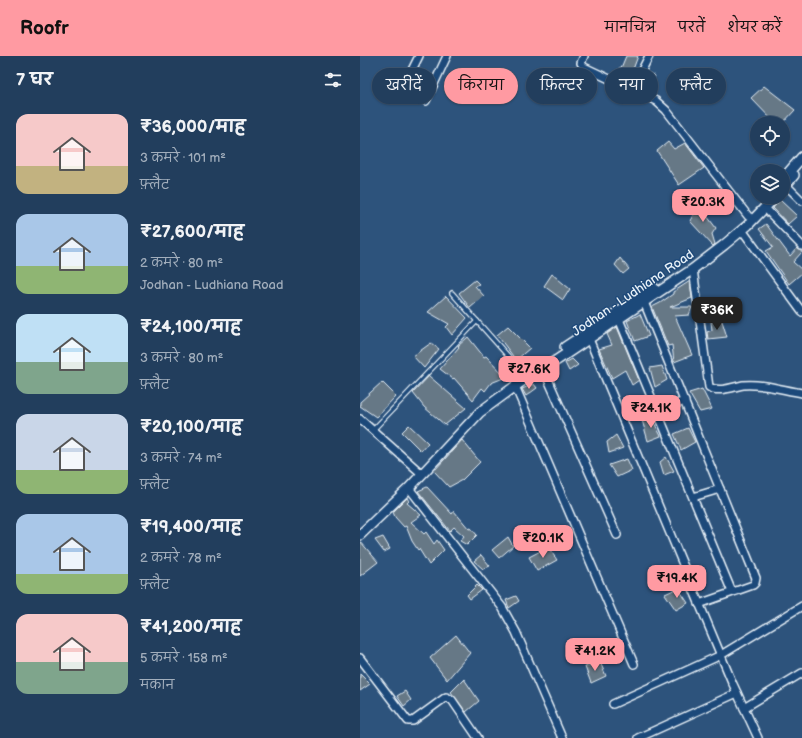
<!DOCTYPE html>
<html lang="hi">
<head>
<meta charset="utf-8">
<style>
  :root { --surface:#223e5d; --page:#2a4563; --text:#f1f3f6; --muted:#a2aebc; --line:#3f5772; --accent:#ff9aa2 }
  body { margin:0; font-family:"Balsamiq Sans","Playpen Sans Deva",sans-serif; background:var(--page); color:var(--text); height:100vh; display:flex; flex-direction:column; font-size:15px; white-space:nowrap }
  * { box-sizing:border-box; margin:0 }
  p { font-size:13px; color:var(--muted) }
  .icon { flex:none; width:22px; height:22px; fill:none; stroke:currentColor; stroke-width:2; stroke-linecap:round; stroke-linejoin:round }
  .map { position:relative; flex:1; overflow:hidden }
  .details { display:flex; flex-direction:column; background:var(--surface); width:360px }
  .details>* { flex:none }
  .banner { position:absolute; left:12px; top:12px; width:370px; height:36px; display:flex; gap:8px }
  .tools { position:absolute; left:390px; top:60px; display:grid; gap:8px }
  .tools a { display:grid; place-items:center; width:40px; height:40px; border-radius:50%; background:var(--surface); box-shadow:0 1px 3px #0004,0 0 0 1px var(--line); font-size:20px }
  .price { position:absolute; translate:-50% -34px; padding:0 9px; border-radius:8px; background:var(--accent); color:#111; font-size:13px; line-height:26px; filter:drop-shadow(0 1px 2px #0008) }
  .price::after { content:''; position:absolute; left:50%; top:24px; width:12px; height:9px; margin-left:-6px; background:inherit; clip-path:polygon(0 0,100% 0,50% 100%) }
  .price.active { background:#222; color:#fff }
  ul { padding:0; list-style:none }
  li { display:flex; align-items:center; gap:12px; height:100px; padding:0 16px }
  li span { display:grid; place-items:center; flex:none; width:112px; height:80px; border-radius:12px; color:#555 }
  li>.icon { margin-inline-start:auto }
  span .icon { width:48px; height:48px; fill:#fffc; stroke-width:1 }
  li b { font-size:17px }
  h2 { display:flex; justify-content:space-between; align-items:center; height:48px; padding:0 16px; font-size:17px }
  .chip { padding:0 14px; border-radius:18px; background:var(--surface); box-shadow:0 1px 3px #0004,0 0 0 1px var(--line); font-size:14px; line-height:36px }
  .chip.active { background:var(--accent); color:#111 }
  header { display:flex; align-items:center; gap:24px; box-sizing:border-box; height:56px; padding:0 20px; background:var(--accent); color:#111 }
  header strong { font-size:19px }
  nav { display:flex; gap:22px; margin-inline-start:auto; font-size:14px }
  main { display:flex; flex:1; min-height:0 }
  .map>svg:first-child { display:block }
</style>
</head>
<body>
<header>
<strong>Roofr</strong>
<nav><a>मानचित्र</a><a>परतें</a><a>शेयर करें</a></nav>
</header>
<main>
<section class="details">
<h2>7 घर<svg class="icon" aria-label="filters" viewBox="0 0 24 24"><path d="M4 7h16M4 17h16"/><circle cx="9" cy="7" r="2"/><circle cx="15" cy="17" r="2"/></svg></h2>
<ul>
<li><span style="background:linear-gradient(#f6c9c9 65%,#c2b280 0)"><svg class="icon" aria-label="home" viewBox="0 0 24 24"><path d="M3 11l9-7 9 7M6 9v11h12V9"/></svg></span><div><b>₹36,000/माह</b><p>3 कमरे · 101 m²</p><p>फ़्लैट</p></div></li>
<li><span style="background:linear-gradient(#a9c7e8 65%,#8fb573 0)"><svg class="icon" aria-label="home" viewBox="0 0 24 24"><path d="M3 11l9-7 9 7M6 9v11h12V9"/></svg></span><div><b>₹27,600/माह</b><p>2 कमरे · 80 m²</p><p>Jodhan - Ludhiana Road</p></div></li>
<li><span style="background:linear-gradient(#bfe0f5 60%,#7fa58c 0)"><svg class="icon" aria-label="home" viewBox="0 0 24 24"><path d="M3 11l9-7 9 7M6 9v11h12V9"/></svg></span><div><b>₹24,100/माह</b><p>3 कमरे · 80 m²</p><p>फ़्लैट</p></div></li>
<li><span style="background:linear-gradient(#c9d6e8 70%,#8fb573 0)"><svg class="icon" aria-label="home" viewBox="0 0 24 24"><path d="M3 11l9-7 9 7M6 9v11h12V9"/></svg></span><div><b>₹20,100/माह</b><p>3 कमरे · 74 m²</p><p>फ़्लैट</p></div></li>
<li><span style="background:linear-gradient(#a9c7e8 75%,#8fb573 0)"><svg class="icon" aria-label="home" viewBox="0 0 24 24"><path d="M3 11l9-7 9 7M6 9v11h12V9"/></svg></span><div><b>₹19,400/माह</b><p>2 कमरे · 78 m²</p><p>फ़्लैट</p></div></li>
<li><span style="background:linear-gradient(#f6c9c9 60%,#7fa58c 0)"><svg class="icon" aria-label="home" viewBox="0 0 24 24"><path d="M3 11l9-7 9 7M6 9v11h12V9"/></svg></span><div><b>₹41,200/माह</b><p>5 कमरे · 158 m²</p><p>मकान</p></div></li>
</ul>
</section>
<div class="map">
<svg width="442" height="682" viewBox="0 0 442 682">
  <rect width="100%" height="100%" fill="#2d537c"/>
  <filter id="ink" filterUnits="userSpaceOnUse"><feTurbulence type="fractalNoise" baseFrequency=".025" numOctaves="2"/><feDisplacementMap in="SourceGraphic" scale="8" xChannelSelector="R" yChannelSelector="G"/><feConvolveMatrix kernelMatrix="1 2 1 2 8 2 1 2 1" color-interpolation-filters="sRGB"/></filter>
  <g filter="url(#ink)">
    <g fill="#667886" stroke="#e8f1f8">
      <path d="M266 0H278L272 16 275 17 270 27 255 19 260 11 261 12Z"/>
      <path d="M287 16 295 20 287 35 279 31Z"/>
      <path d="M404 30 435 54 423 67H415L391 42Z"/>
      <path d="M308 86 314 93 325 87 344 112 319 129 297 95Z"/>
      <path d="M335 144 356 172 352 178 355 188 353 190 330 165 334 157 331 148Z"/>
      <path d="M420 144 437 160 428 168 413 152Z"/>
      <path d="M406 168 430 200 437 192 442 196 433 206 442 214V217L429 228 406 195 413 191 399 173Z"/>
      <path d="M260 202 269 213 263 218 255 209Z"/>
      <path d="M192 218 210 233 203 244 184 230Z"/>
      <path d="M115 224 119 228 115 230 124 240 110 252 99 237Z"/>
      <path d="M330 225 332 242 310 251H332L329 259 315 260 332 299 314 306 312 289 308 290 292 251 300 247 313 238V236Z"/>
      <path d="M86 240 107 262 92 279 86 271 89 268 68 256Z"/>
      <path d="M280 258 289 280 275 285 267 265Z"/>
      <path d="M362 265 367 281 348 283 347 276 352 274 351 266Z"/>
      <path d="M148 270 170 292 156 304 137 279Z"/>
      <path d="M257 271 279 324 272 329 265 314 252 322 239 293 252 289 247 278Z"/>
      <path d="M108 281 124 301 126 300 146 321 131 327 125 335 122 332 113 344 94 322 93 323 80 313 99 291 98 290Z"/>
      <path d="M71 287 79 293 64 312 53 300Z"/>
      <path d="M212 303 218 309 209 315 205 307Z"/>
      <path d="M302 310 307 324 295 331 290 312Z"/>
      <path d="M69 320 106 352 85 369 64 351 53 337Z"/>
      <path d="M22 326 36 340 16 361 0 350V346Z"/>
      <path d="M174 328 177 332 166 340 162 333Z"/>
      <path d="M342 333 352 353 340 356 329 337Z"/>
      <path d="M290 359 301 380 288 385 282 364Z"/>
      <path d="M49 369 68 387 61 395 42 376Z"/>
      <path d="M328 372 335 386 321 394 314 378Z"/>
      <path d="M256 379 263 392 249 397 247 386Z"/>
      <path d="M102 384 120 406 102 424 89 431 74 415Z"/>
      <path d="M306 401 314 415 304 419 300 406Z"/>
      <path d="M267 403 272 414 257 421 249 409Z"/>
      <path d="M67 431 92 458 94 455 109 473 111 472 117 479 107 489 100 485 104 480 94 471 90 475 58 435Z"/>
      <path d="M47 442 49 445 47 447 61 459 51 466 64 478 66 476 74 488 77 484 84 494 69 509 59 493 58 494 52 485 46 470 44 471 35 461 33 456Z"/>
      <path d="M23 481 30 493 24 496 15 484Z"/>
      <path d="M148 481 153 490 139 502 132 494Z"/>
      <path d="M0 485 18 506 0 520Z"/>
      <path d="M188 491 197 504 177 515 169 501Z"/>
      <path d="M121 499 130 510 123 513 114 505Z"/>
      <path d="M117 529 122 534 110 543 107 539Z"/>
      <path d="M318 532 328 547 316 554 305 538Z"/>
      <path d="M156 540 159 545 149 552 146 544Z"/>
      <path d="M96 579 110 597 87 624 70 602Z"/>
      <path d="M240 606 246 620 231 627 225 611Z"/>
      <path d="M0 618 10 628 0 635Z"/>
      <path d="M104 623 119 645 106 656 91 636Z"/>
      <path d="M45 635 51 644 44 650 37 640Z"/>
    </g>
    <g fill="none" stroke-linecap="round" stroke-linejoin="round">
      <defs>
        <g id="lane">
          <path d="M92 237 163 317"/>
          <path d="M13 374 117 265"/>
        </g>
        <g id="street">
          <path d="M224 0 221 7 224 11 296 45 306 54 388 160"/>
          <path d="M42 34 59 0"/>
          <path d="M272 34 289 0"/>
          <path d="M66 45 87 0"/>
          <path d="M426 129 442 145"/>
          <path d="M405 152 442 190"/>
          <path d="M382 174 442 256"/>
          <path d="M333 213 349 331C358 337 373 331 383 329 402 327 423 334 442 337"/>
          <path d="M284 246 396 522 395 527 393 529 339 548"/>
          <path d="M259 263 372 536"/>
          <path d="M229 283 372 626 398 682"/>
          <path d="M183 312 257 479"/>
          <path d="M155 330 274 608"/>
          <path d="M298 354 325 345"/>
          <path d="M0 363 62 418"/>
          <path d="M49 432 142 551 156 576 202 682"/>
          <path d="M333 441 360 433"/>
          <path d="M0 602 48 665H53L86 641 92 644 118 682"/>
          <path d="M253 648 361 599 442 550"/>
          <path d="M384 652 442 617"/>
          <path d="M278 682 377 637"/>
        </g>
        <g id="secondary">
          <path d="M423 123 442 101"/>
          <path d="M423 132 434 119"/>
          <path d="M205 291 294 232"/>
          <path d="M0 479 49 432 120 356 165 323 197 304 333 213 364 189 388 169 415 141"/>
        </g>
      </defs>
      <use href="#lane" stroke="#e8f1f8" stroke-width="6"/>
      <use href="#street" stroke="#e8f1f8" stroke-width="10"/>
      <use href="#secondary" stroke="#e8f1f8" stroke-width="12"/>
      <use href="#lane" stroke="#1f4a7a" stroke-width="3.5"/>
      <use href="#street" stroke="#1f4a7a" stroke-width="7"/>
      <use href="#secondary" stroke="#1f4a7a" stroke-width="9"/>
    </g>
  </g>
  <g text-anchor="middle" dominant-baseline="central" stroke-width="3" stroke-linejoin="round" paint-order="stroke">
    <g font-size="13" fill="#e8f1f8" stroke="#1f4a7a">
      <text transform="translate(273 237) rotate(-34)">Jodhan - Ludhiana Road</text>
    </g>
  </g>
</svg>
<div class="tools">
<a><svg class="icon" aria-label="locate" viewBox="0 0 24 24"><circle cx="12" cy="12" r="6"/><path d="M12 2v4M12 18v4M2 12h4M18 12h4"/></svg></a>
<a><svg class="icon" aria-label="layers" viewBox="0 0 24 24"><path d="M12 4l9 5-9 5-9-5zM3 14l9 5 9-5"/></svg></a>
</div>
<b class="price" style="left:343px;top:167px">₹20.3K</b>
<b class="price active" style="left:357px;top:275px">₹36K</b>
<b class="price" style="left:169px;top:334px">₹27.6K</b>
<b class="price" style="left:291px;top:373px">₹24.1K</b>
<b class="price" style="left:183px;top:503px">₹20.1K</b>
<b class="price" style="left:317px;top:543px">₹19.4K</b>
<b class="price" style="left:235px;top:616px">₹41.2K</b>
<div class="banner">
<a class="chip">खरीदें</a>
<a class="chip active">किराया</a>
<a class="chip">फ़िल्टर</a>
<a class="chip">नया</a>
<a class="chip">फ़्लैट</a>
</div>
</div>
</main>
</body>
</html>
